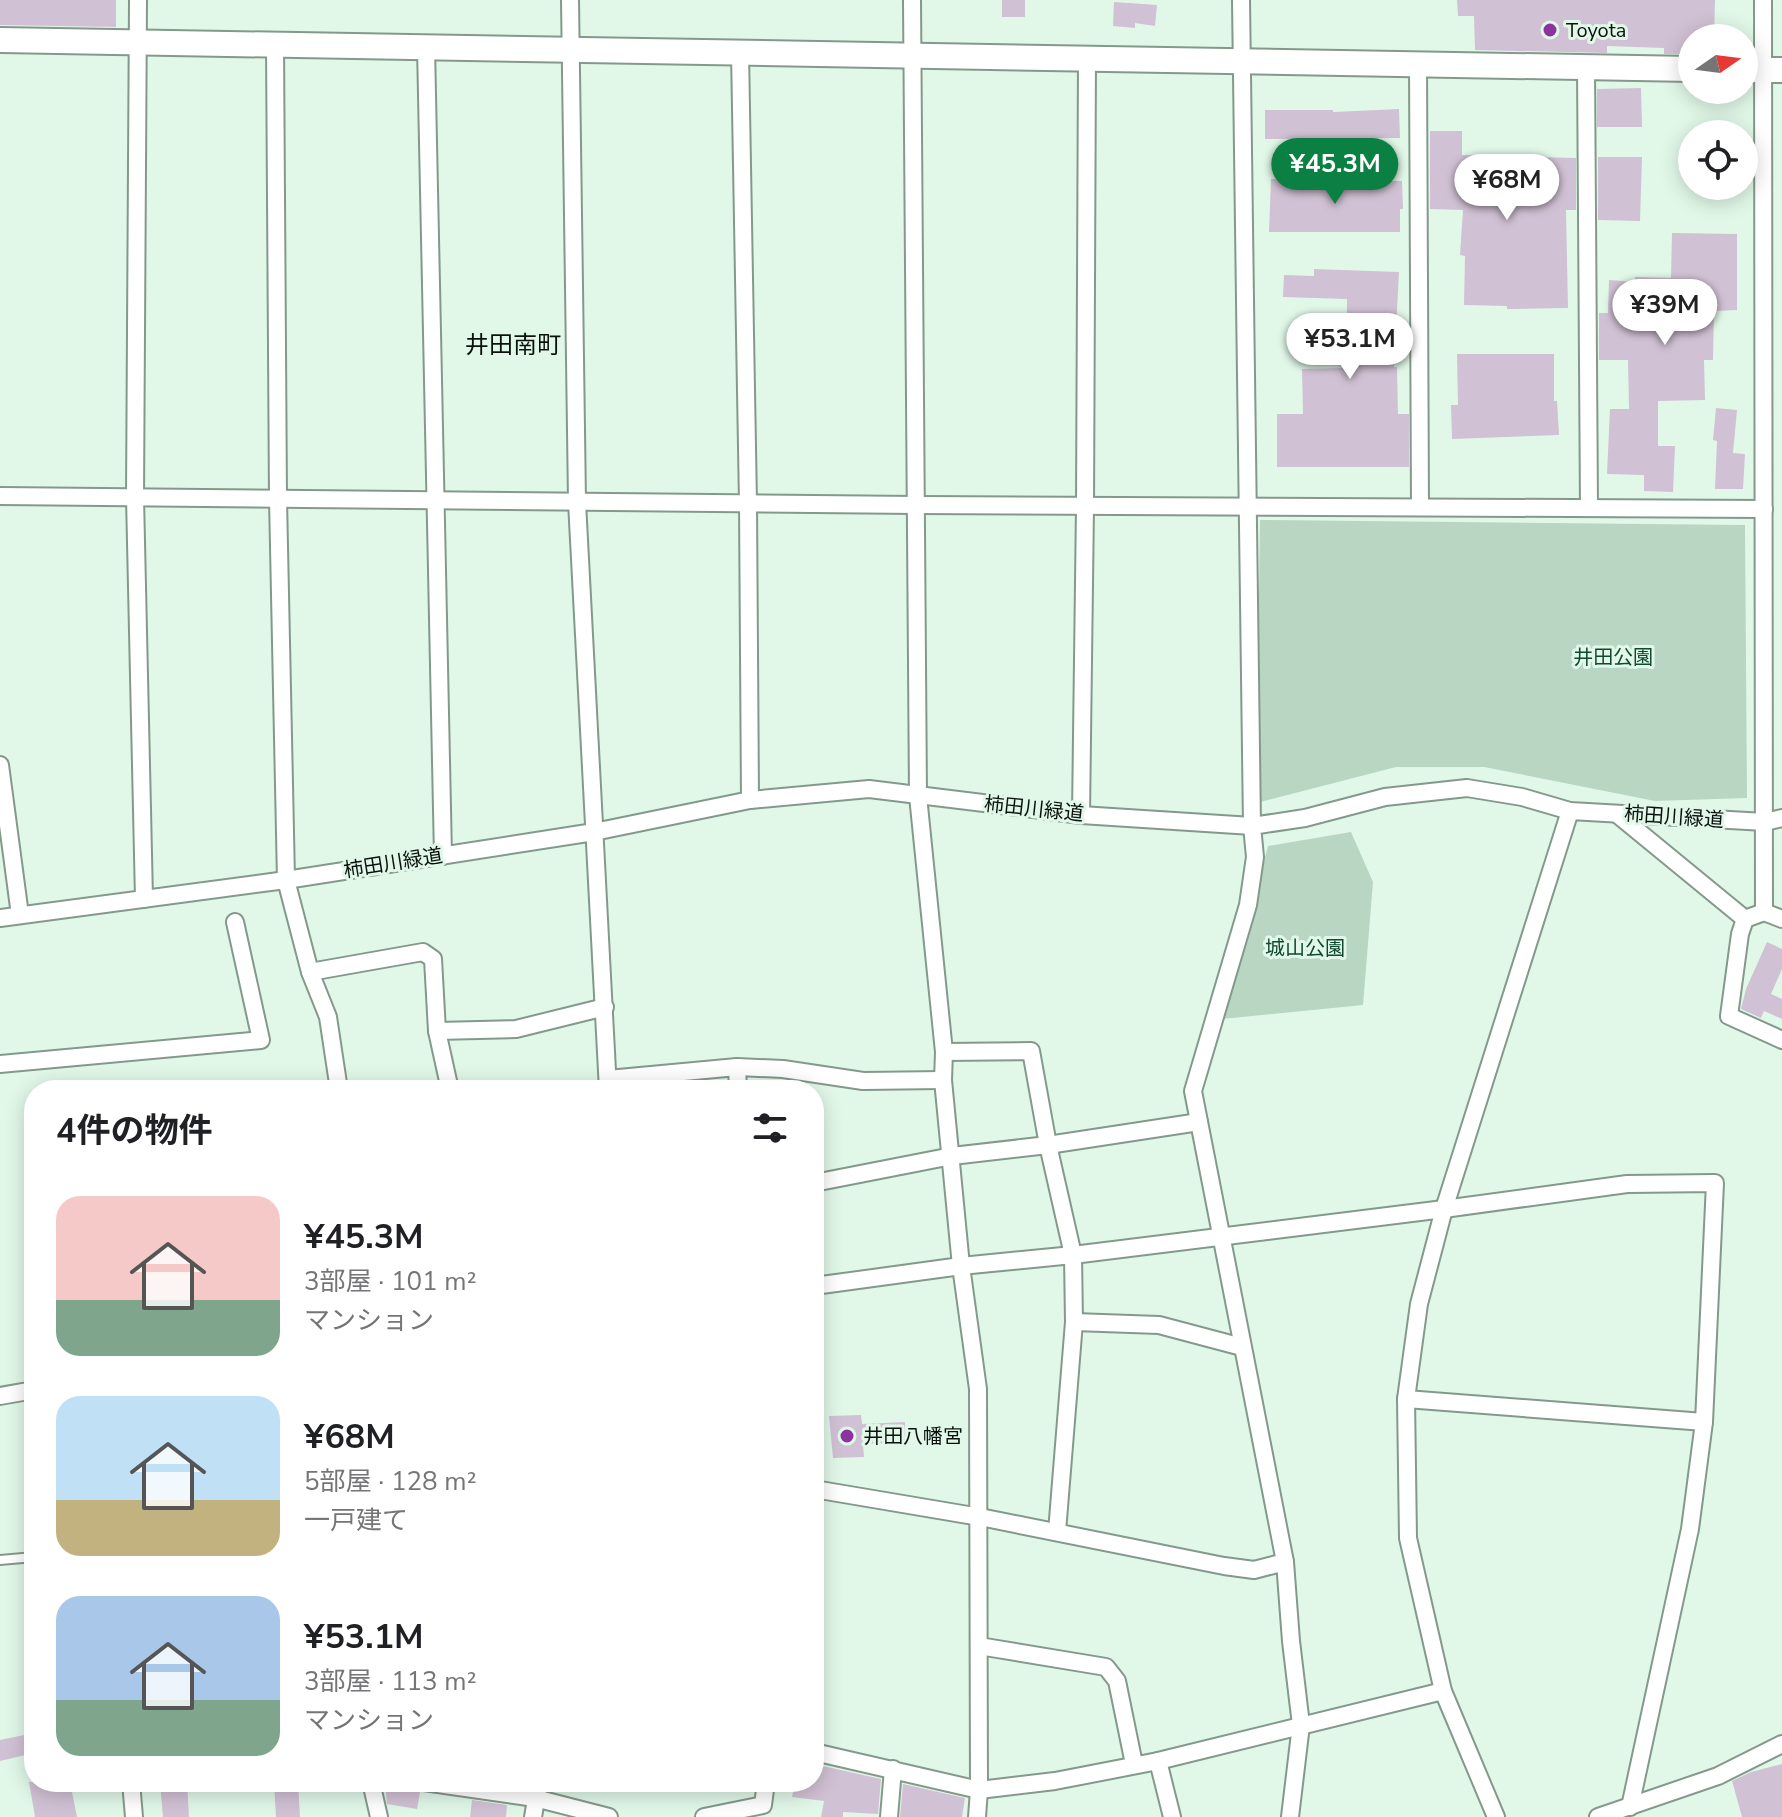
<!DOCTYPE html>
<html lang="ja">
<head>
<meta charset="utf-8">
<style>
  :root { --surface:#fff; --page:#f2f2f2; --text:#202124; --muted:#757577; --accent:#0b8043 }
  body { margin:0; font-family:"Nunito Sans","Noto Sans JP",sans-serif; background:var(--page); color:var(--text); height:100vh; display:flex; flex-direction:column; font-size:30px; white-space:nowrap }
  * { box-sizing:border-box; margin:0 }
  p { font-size:26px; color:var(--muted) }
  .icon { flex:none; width:44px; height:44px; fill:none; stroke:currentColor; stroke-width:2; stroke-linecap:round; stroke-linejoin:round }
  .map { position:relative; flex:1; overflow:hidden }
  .side { position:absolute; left:24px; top:1080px; width:800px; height:712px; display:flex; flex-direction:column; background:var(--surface); border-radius:32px; box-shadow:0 4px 20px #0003 }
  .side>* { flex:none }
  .needle { width:52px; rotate:76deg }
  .tools { position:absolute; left:1678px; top:24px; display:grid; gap:16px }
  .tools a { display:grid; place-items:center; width:80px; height:80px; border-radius:50%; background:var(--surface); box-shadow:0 4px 20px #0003; font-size:40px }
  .price { position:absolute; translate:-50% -68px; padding:0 18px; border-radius:28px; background:#fff; color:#222; font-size:26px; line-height:52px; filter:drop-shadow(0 2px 4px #0008) }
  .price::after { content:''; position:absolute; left:50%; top:48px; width:24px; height:18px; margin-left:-12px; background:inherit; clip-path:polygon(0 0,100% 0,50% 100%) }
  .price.active { background:var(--accent); color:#fff }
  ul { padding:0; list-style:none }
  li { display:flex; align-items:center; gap:24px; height:200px; padding:0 32px }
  li span { display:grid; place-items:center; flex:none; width:224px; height:160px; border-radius:24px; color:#555 }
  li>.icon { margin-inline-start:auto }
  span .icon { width:96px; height:96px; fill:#fffc; stroke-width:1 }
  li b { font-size:34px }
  h2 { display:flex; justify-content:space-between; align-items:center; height:96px; padding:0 32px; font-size:34px }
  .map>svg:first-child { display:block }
</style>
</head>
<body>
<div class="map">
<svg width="1782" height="1817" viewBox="0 0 1782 1817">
  <rect width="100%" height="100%" fill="#e1f8e9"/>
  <g fill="#b9d6c3">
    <path d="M1260 520 1745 525 1747 798 1655 801 1484 767H1396L1256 803Z"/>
    <path d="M1351 832 1373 882 1363 1005 1222 1019 1268 846Z"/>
  </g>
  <g fill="#d1c1d4">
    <path d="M0 0H116V27L0 25Z"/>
    <rect x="1002" y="0" width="23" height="17"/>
    <path d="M1457 0H1715L1714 38H1687V54H1664V48L1607 46V53L1475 50 1474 16H1458Z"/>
    <path d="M1114 2 1157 5 1155 26 1135 23V28L1113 26Z"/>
    <path d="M1641 88 1642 127H1597V89Z"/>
    <path d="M1399 109 1400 138 1265 139V110H1333V112Z"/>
    <path d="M1430 131H1462V155L1576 158V210H1566L1568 308 1507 309V306L1464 305 1465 256 1460 255 1463 210 1430 209Z"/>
    <path d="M1598 157H1642L1640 221 1598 220Z"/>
    <path d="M1271 179 1402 181 1403 209H1400V232H1269Z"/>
    <path d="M1672 233 1737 234V310L1715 311 1714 313 1713 360H1704L1705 400 1658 401V446H1675L1673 492 1644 491V475L1607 474 1610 409H1629L1628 360H1599V313H1608L1609 280 1635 282V277L1671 278Z"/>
    <path d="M1314 269 1399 272 1394 367H1397L1398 414H1409V467H1277V414H1303L1302 369 1346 368 1347 299 1283 297 1284 275 1314 276Z"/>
    <path d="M1457 354H1554V401H1557L1559 435 1452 439 1451 405H1458Z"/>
    <path d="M1716 408 1737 410 1733 453 1745 454 1743 489H1715L1717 441 1713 440Z"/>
    <path d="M1767 942 1782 949V969L1771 994 1782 999V1019L1764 1011 1761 1018 1741 1009 1746 989Z"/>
    <path d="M861 1415 862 1424 905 1422V1443L863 1444 864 1457 833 1458 829 1416Z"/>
    <path d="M34 1733V1753L0 1761V1740Z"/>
    <path d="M814 1764 881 1779 878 1814 843 1812V1817H821L824 1801 792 1797 795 1782H814Z"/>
    <path d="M1782 1764V1817H1742L1732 1781 1751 1772Z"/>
    <path d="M29 1782H70L77 1817H35Z"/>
    <path d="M160 1782H187L189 1817H163Z"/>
    <path d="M274 1782H298L300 1817H276Z"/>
    <path d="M385 1782 414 1785 420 1792 417 1809 387 1804Z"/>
    <path d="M903 1784 965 1798 962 1817H900Z"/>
    <path d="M472 1800 507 1805 506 1817H470Z"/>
  </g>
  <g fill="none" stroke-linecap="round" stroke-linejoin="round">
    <defs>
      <path id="lane" d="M0 1560 34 1557"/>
      <g id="street">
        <path d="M138 0 135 497 144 899"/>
        <path d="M570 0 577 502 608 1090"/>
        <path d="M912 0 918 796 944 1052 943 1080 961 1266 978 1389 979 1790 977 1817"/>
        <path d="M1241 0 1252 826 1255 857 1248 905 1193 1091 1285 1562 1291 1641 1301 1725 1290 1817"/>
        <path d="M1763 0 1764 912 1782 919"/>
        <path d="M275 45 278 499 286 880 310 972 328 1017 339 1090"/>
        <path d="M426 47 443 856"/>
        <path d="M740 52 748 503 750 800"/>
        <path d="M1418 64 1420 507"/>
        <path d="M1586 67 1589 508"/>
        <path d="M0 496 916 505 1764 509"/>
        <path d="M0 765 20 915"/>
        <path d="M1617 814 1745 919"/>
        <path d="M1081 815 1085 506 1087 58"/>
        <path d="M1764 912 1745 919 1740 934 1729 1016 1782 1040"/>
        <path d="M0 918 286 880 594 832 750 800 869 789 1081 815 1252 826 1305 818 1385 797 1467 788 1522 797 1570 811 1765 822 1782 818"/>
        <path d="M310 972 423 952 433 959 437 1031 450 1090"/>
        <path d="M437 1031 516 1029 605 1007"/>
        <path d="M944 1052 1031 1051 1048 1145 1073 1255 1074 1322 1057 1532"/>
        <path d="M0 1064 261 1040 235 922"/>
        <path d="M737 1067 738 1090"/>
        <path d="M608 1079 737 1067 783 1069 863 1081 943 1080"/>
        <path d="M814 1183 952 1156 1048 1145 1199 1122"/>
        <path d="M814 1286 961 1266 1073 1255 1444 1209 1627 1184 1715 1183 1704 1422 1690 1529 1630 1807"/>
        <path d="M1074 1322 1159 1325 1242 1347"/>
        <path d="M0 1396 34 1390"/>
        <path d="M1406 1399 1704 1422"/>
        <path d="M814 1489 980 1517 1224 1566 1254 1570 1285 1562"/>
        <path d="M979 1646 1106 1667 1117 1681 1134 1764"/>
        <path d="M814 1752 979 1790 1055 1781 1158 1761 1443 1691"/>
        <path d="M1158 1761 1172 1817"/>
        <path d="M131 1782 134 1817"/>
        <path d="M371 1782 379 1817"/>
        <path d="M424 1782 535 1798 609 1817"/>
        <path d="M533 1817 539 1782"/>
        <path d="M704 1817 763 1805 766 1782"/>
        <path d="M889 1817 893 1769"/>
        <path d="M1496 1817 1443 1691 1408 1538 1406 1399 1419 1304 1444 1209 1570 811"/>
        <path d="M1598 1817 1718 1776 1782 1744"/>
      </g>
      <g id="secondary">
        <path d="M0 40 1692 69"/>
        <path d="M1744 70H1782"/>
      </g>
    </defs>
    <use href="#lane" stroke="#84998b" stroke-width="12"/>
    <use href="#street" stroke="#84998b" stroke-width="20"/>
    <use href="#secondary" stroke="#84998b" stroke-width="28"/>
    <use href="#lane" stroke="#fff" stroke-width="8"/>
    <use href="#street" stroke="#fff" stroke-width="16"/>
    <use href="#secondary" stroke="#fff" stroke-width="24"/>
  </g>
  <g fill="#8d339e" stroke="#e1f8e9" stroke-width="3">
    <circle cx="1550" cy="30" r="8"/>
    <circle cx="847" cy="1436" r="8"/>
  </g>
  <g text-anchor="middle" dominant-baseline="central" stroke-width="6" stroke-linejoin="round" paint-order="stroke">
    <g font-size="20" fill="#0b120d" stroke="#e1f8e9" text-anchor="start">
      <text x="1566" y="30">Toyota</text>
      <text x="863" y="1436">井田八幡宮</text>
    </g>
    <g font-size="20" fill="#11492c" stroke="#e1f8e9">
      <text x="1613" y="657">井田公園</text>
      <text x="1305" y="948">城山公園</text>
    </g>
    <g font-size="20" fill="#0b120d" stroke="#e1f8e9">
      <text transform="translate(1034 809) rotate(6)">柿田川緑道</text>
      <text transform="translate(1674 817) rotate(4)">柿田川緑道</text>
      <text transform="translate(393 863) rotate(-9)">柿田川緑道</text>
    </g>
    <g font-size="24" fill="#0b120d" stroke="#e1f8e9">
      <text x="513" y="345">井田南町</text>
    </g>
  </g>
</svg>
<div class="tools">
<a><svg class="needle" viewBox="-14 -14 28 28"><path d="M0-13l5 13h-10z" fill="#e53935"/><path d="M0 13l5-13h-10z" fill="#757577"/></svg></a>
<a><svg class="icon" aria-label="locate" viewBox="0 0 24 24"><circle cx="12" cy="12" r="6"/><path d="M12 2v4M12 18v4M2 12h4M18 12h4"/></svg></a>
</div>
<b class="price active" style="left:1335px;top:206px">¥45.3M</b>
<b class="price" style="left:1507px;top:222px">¥68M</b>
<b class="price" style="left:1665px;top:347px">¥39M</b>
<b class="price" style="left:1350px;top:381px">¥53.1M</b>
<section class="side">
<h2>4件の物件<svg class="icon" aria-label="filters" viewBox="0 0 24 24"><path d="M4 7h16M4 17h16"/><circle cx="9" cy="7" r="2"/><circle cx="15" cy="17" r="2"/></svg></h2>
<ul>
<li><span style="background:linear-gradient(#f6c9c9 65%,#7fa58c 0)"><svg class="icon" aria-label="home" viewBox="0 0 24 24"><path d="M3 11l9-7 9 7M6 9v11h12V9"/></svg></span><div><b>¥45.3M</b><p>3部屋 · 101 m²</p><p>マンション</p></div></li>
<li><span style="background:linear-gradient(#bfe0f5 65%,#c2b280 0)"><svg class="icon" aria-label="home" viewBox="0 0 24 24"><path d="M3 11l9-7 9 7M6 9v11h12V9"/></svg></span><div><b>¥68M</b><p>5部屋 · 128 m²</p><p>一戸建て</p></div></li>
<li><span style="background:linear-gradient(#a9c7e8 65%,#7fa58c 0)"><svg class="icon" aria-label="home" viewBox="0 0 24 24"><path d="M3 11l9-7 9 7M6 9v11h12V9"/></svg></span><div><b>¥53.1M</b><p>3部屋 · 113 m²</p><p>マンション</p></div></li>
</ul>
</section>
</div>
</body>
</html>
